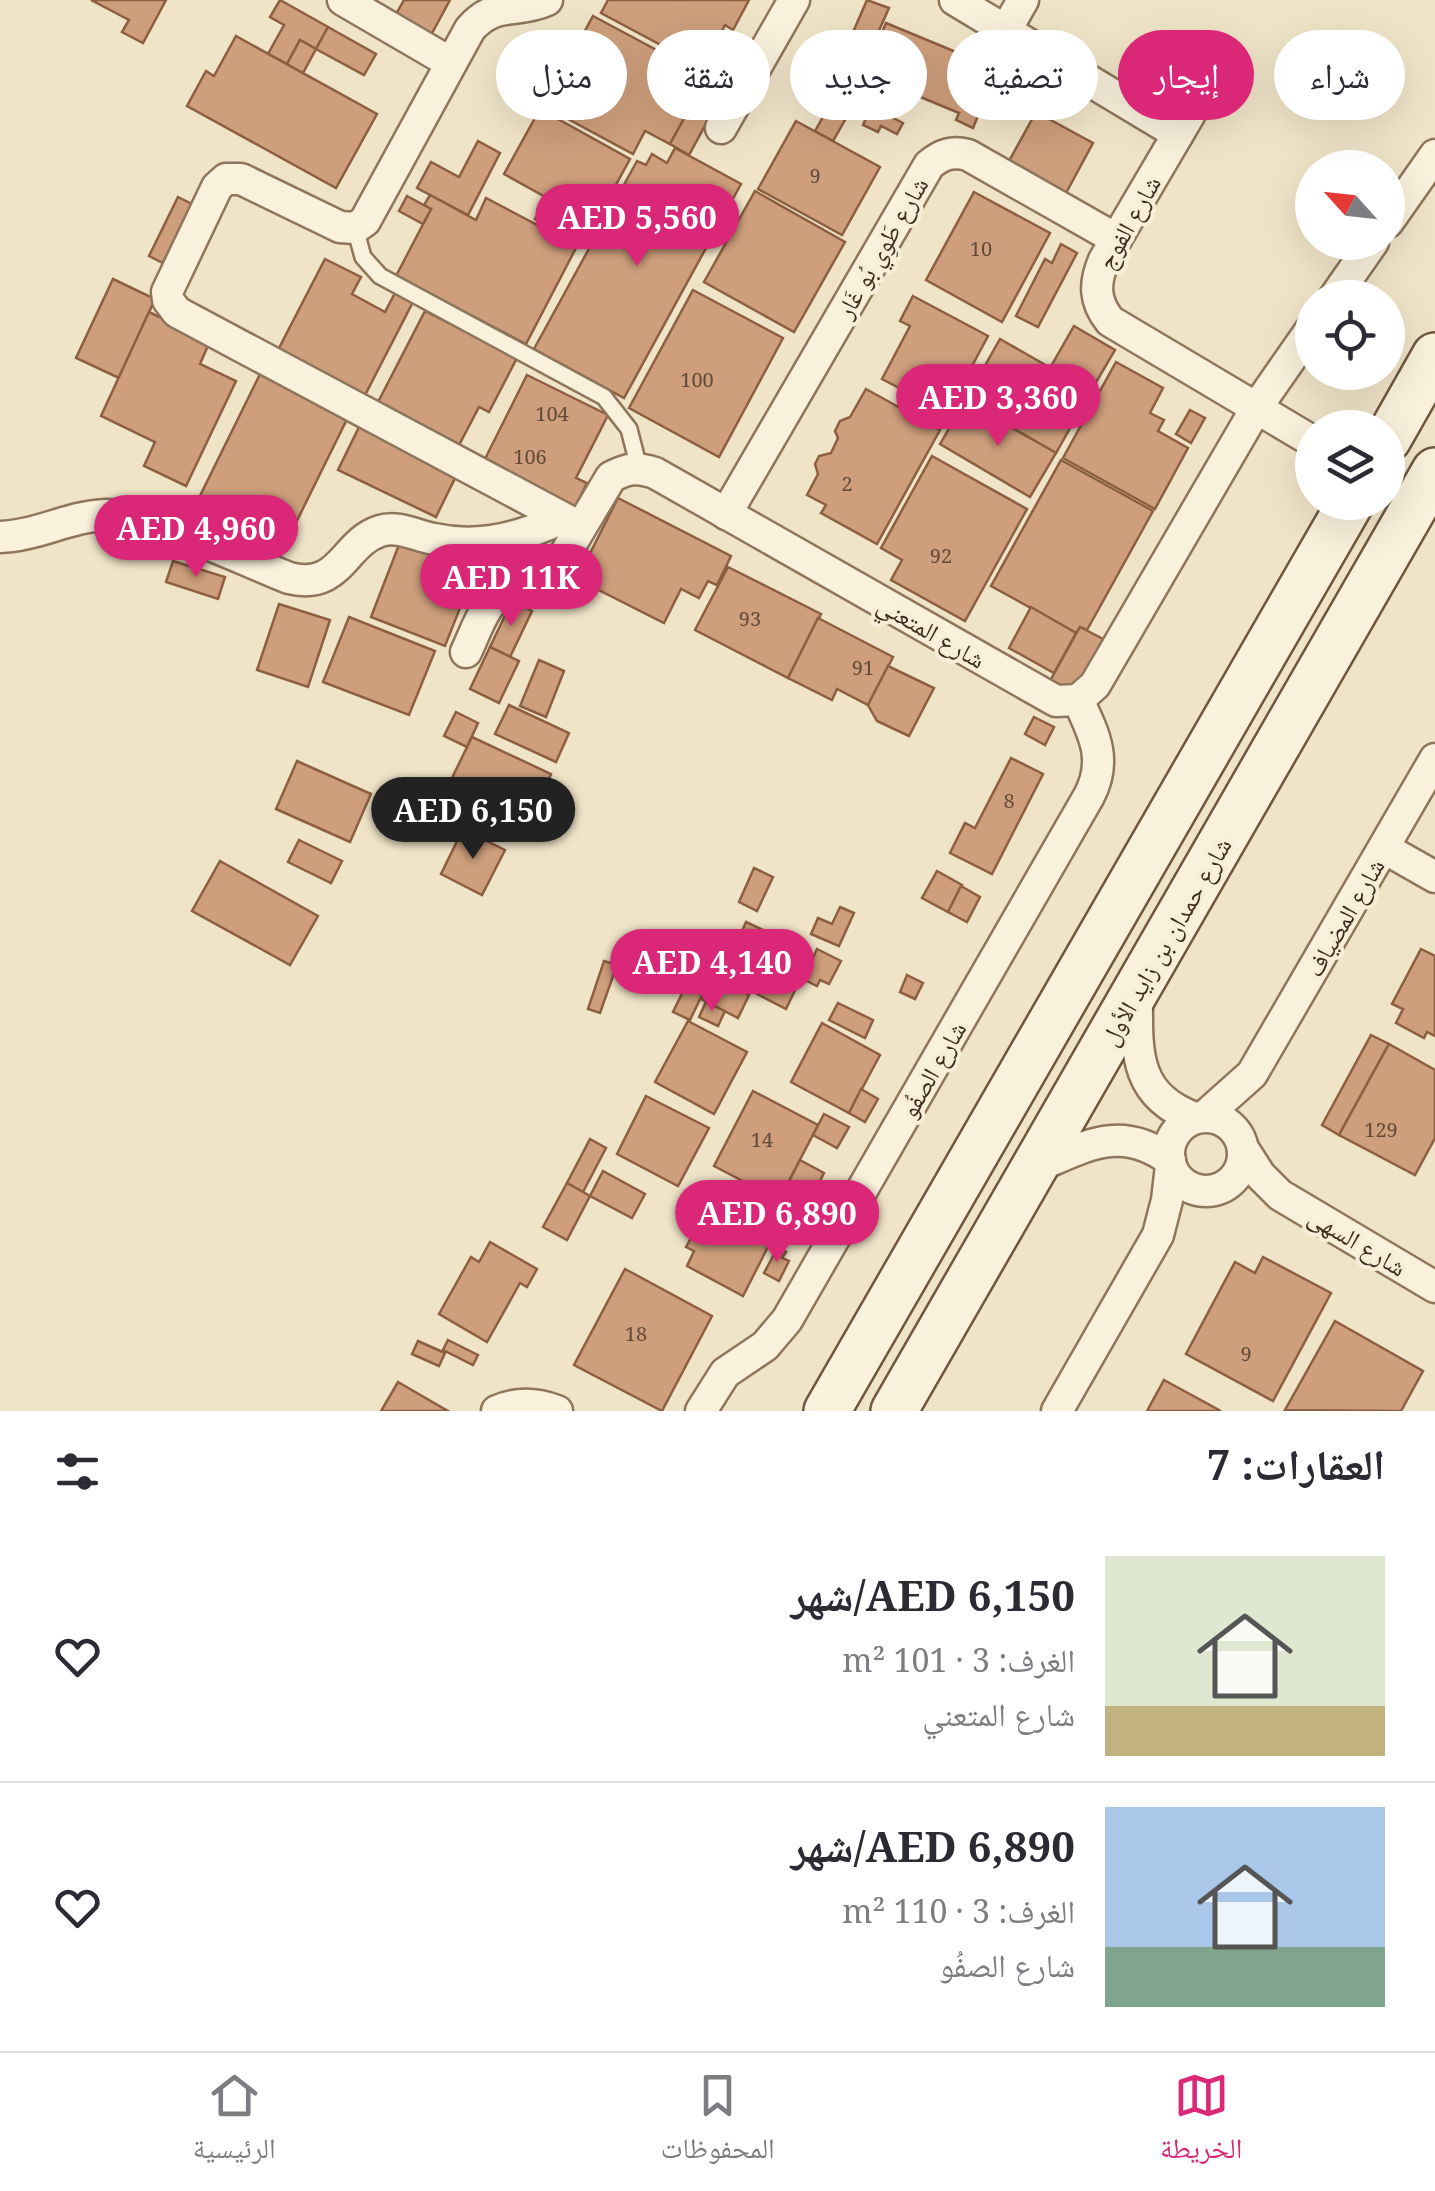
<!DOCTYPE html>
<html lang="ar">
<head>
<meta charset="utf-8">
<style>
  :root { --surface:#fff; --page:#f7f7f7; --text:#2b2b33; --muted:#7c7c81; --line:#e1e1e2; --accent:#db2777 }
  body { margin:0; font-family:"Noto Serif","Noto Naskh Arabic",serif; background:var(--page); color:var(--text); direction:rtl; height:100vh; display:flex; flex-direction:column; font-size:38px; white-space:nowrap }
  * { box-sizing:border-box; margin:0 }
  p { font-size:32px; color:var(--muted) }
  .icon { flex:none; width:55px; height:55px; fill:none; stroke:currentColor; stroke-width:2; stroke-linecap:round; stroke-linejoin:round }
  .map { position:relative; height:1411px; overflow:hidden; direction:ltr }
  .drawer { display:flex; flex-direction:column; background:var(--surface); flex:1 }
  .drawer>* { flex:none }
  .top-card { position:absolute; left:30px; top:30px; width:1375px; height:90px; direction:rtl; display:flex; gap:20px }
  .needle { width:65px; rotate:297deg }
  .fabs { position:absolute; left:1295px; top:150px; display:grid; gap:20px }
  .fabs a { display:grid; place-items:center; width:110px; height:110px; border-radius:50%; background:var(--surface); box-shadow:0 10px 40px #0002; font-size:50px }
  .price { position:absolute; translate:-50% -85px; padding:0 22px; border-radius:35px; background:var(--accent); color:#fff; font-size:32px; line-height:65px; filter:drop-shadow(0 2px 5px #0008) }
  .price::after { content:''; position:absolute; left:50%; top:60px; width:30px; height:22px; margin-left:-15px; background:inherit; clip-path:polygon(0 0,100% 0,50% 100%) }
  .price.current { background:#222; color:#fff }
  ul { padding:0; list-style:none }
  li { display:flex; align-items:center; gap:30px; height:250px; padding:0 50px }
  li+li { border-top:2px solid var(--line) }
  li span { display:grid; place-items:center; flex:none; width:280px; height:200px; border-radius:0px; color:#555 }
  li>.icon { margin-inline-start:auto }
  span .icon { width:120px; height:120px; fill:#fffc; stroke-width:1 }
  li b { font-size:42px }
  h2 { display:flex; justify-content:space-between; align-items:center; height:120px; padding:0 50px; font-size:42px }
  .chip { padding:0 35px; border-radius:45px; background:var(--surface); box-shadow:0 10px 40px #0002; font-size:35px; line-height:90px }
  .chip.current { background:var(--accent); color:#fff }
  .tabs { display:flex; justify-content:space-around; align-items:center; height:140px; border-top:2px solid var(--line); background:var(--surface); font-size:28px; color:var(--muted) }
  .tabs a { display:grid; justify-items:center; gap:5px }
  .tabs .current { color:var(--accent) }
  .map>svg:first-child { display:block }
</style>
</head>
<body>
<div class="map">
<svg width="1435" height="1411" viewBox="0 0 1435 1411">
  <rect width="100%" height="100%" fill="#f0e4c8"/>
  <g fill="#cf9f7d" stroke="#8d5f41" stroke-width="2.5">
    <path d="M91 0H166L143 43 122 32 129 20Z"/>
    <path d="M280 0 328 27 316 49 300 40 287 64 268 54 284 25 270 17Z"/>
    <path d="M404 0H450L431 35 395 16Z"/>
    <path d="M608 0H749L733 30 725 25 711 53 697 46 689 60 601 13Z"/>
    <path d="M867 0 889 8 864 64 843 55Z"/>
    <path d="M593 16 707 77 670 144 645 131 633 154 544 106Z"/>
    <path d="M886 23 997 69 973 128 956 120 959 113 865 74Z"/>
    <path d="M328 27 376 54 364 75 316 49Z"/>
    <path d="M236 36 377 114 336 188 187 106 206 71 214 76Z"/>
    <path d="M300 40 316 49 303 73 287 64Z"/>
    <path d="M707 77 726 87 689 155 670 144Z"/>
    <path d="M821 78 839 88 827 110 809 100Z"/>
    <path d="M849 95 865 104 857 118 841 110Z"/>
    <path d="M871 107 903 123 897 134 881 126 878 132 863 125Z"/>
    <path d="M540 109 630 159 583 245 535 219 547 198 504 174Z"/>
    <path d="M827 110 845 120 833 141 815 131Z"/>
    <path d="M1036 112 1093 143 1066 193 1009 161Z"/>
    <path d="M796 121 880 167 842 235 758 189Z"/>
    <path d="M478 141 500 153 468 215 417 188 431 162 459 177Z"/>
    <path d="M675 148 741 184 624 398 534 349 637 161 646 165 652 154 667 163Z"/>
    <path d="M755 191 845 242 794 332 704 282Z"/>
    <path d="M974 192 1050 233 1002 322 926 280Z"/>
    <path d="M430 195 476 220 486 198 577 246 526 344 396 276 431 209 424 205Z"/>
    <path d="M407 196 431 209 423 224 399 211Z"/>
    <path d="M178 197 192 204 163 263 149 256Z"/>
    <path d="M1061 244 1077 253 1038 327 1016 316 1045 259 1052 263Z"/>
    <path d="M325 259 361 277 352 294 385 312 395 293 413 302 364 397 277 352Z"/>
    <path d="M113 279 155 299 119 378 76 358Z"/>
    <path d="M693 290 783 338 719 457 629 408Z"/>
    <path d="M913 296 988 336 947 413 882 379 910 326 900 321Z"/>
    <path d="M425 311 517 358 489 412 479 407 457 449 375 408Z"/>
    <path d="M149 312 210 341 200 364 236 381 186 486 144 466 155 442 101 416Z"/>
    <path d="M1074 326 1115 350 1091 391 1050 368Z"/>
    <path d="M1000 339 1091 391 1056 453 965 401Z"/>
    <path d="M1116 362 1163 388 1150 413 1164 420 1158 431 1188 448 1155 509 1063 458Z"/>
    <path d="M263 368 351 411 284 547 196 504Z"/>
    <path d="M527 375 608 415 576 478 587 483 570 517 479 471Z"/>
    <path d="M866 389 940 430 877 544 821 513 826 505 807 495 818 474 815 464 819 456 831 453 838 438 835 431 840 421 850 417Z"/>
    <path d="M965 401 1056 453 1030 497 940 444Z"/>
    <path d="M1190 410 1205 418 1191 443 1176 434Z"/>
    <path d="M362 421 460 468 436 517 338 470Z"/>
    <path d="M932 456 1027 509 965 621 891 580 902 560 881 548Z"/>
    <path d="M1061 460 1153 511 1087 630 1080 627 1076 633 991 586Z"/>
    <path d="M618 498 731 556 717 585 708 581 699 598 681 589 664 623 577 579Z"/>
    <path d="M400 542 475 570 445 646 371 617Z"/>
    <path d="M173 561 225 577 218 599 166 582Z"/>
    <path d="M728 567 821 614 788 678 695 630Z"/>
    <path d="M512 601 532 611 510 657 490 647Z"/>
    <path d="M279 604 330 620 308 687 257 670Z"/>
    <path d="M1031 607 1076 633 1054 673 1009 648Z"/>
    <path d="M349 617 435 651 409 715 323 682Z"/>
    <path d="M818 618 893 657 868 705 837 689 832 700 788 678Z"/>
    <path d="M1080 627 1105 640 1075 695 1050 681Z"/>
    <path d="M490 647 519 661 499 703 470 689Z"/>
    <path d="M539 660 564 671 546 717 520 706Z"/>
    <path d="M888 666 934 688 909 736 877 721 868 705Z"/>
    <path d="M509 705 569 733 556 762 495 734Z"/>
    <path d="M456 712 478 723 467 747 444 736Z"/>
    <path d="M1034 717 1054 727 1045 745 1025 734Z"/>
    <path d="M472 737 551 774 533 814 517 807 514 813 450 782Z"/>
    <path d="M1011 758 1043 774 992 874 950 853 965 823 975 828Z"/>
    <path d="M297 761 371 794 350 842 276 809Z"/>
    <path d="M442 792 460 800 441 840 423 832Z"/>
    <path d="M463 829 505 850 482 895 441 874Z"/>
    <path d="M299 840 342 861 331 883 288 862Z"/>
    <path d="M220 861 318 916 290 965 192 911Z"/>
    <path d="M754 868 773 877 757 911 739 902Z"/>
    <path d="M937 871 962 885 948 912 922 898Z"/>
    <path d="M961 886 980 897 967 922 948 912Z"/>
    <path d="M840 907 854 913 839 946 811 934 818 918 832 924Z"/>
    <path d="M746 922 791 943 787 952 774 946 767 961 742 950 746 941 739 938Z"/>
    <path d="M711 941 742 960 735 974 715 968 690 1020 673 1012 693 971 678 964 689 942 706 951Z"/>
    <path d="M817 949 841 961 829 984 820 980 817 986 803 979Z"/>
    <path d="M1421 949 1435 956V1036L1427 1032 1424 1038 1396 1023 1403 1009 1392 1004Z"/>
    <path d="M604 961 617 965 600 1013 588 1009Z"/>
    <path d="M769 970 798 984 786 1009 757 994Z"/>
    <path d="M907 975 923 983 915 999 900 992Z"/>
    <path d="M712 976 749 995 738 1018 701 999Z"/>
    <path d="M706 1002 725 1011 718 1026 699 1017Z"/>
    <path d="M838 1003 873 1020 865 1038 829 1020Z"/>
    <path d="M688 1021 747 1052 714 1114 655 1082Z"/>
    <path d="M822 1023 880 1055 849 1113 791 1082Z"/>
    <path d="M1371 1035 1389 1044 1339 1135 1322 1125Z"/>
    <path d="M1389 1044 1435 1070V1138L1415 1175 1339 1135Z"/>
    <path d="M861 1089 878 1099 865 1122 849 1113Z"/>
    <path d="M753 1091 818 1125 779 1200 714 1166Z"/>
    <path d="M646 1096 709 1128 678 1186 617 1154Z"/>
    <path d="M824 1114 849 1127 837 1148 813 1135Z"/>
    <path d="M590 1139 606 1148 583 1192 567 1183Z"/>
    <path d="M800 1160 824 1173 813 1195 822 1200 816 1212 782 1195Z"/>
    <path d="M603 1171 645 1194 632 1218 590 1196Z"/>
    <path d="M567 1183 590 1196 567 1240 543 1227Z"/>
    <path d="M718 1206 774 1235 743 1296 687 1266 694 1251 686 1247 700 1222 708 1226Z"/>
    <path d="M490 1242 537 1269 527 1287 520 1283 487 1342 439 1314 471 1257 479 1262Z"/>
    <path d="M778 1247 786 1252 782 1258 789 1261 779 1281 764 1273Z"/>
    <path d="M1263 1257 1331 1293 1273 1401 1186 1354 1235 1262 1255 1273Z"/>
    <path d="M625 1269 712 1316 662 1411 574 1365Z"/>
    <path d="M1335 1321 1423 1371 1401 1411 1285 1410Z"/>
    <path d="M448 1340 478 1355 473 1365 443 1350Z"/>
    <path d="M418 1341 445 1353 439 1366 412 1354Z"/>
    <path d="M1164 1380 1221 1411H1147Z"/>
    <path d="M398 1382 448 1411H381Z"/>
  </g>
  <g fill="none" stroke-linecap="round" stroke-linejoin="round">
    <defs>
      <path id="lane" d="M355 228 363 257 380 276 604 397 629 429 639 468"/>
      <g id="street">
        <path d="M343 0 451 63"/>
        <path d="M547 0C516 14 495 0 470 29L365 221 355 228 340 227 241 179H226L217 187 167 292 168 300 177 312 580 527"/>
        <path d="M955 0 1178 134"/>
        <path d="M1006 30 1023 0"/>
        <path d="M1221 61 1104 260C1094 283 1094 301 1110 321L1312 441"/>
        <path d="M721 128 794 0"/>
        <path d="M1388 222 1435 155"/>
        <path d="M1334 298 1373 242"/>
        <path d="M726 514 929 165C942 154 952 151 968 155L1116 239"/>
        <path d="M0 537C37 536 70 516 106 515 147 514 246 561 289 578 341 591 343 543 380 531 398 525 417 536 434 539 478 549 523 537 562 518"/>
        <path d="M466 652C476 632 485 598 508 590 523 585 535 590 549 581L611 477C628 468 637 467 655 473L1056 701 1078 700 1095 685 1257 407 1312 328"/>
        <path d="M1384 848 1435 877"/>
        <path d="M1137 993C1137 1049 1132 1095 1195 1118"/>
        <path d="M1205 1116 1252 1074 1435 759"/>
        <circle cx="1206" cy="1154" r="37"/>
        <path d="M1244 1150 1260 1175 1280 1195 1435 1287"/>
        <path d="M1034 1168C1084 1147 1120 1123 1170 1160"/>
        <path d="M497 1411C517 1402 536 1403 557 1411"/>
        <path d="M701 1411 725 1373 765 1346 787 1320 1089 796C1108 760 1094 734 1078 700"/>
        <path d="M1057 1411 1158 1235 1167 1200 1171 1166"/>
      </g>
      <g id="secondary">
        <path d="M1388 439 1435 356"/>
        <path d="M827 1411 1351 502"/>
        <path d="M894 1411 1435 471"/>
      </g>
    </defs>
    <use href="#lane" stroke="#8d765c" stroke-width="20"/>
    <use href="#street" stroke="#8d765c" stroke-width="35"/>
    <use href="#secondary" stroke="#6f573f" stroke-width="50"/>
    <use href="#lane" stroke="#faf1dc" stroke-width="15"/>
    <use href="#street" stroke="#faf1dc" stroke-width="30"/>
    <use href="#secondary" stroke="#faf1dc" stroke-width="45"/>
  </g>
  <g text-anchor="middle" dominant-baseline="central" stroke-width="8" stroke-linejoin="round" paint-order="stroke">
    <g font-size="20" fill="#624a37">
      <text x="815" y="175">9</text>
      <text x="981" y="248">10</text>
      <text x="697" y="379">100</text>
      <text x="552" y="413">104</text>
      <text x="530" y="456">106</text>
      <text x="847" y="483">2</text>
      <text x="941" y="555">92</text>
      <text x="750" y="618">93</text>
      <text x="863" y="667">91</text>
      <text x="1009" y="800">8</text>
      <text x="1381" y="1129">129</text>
      <text x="762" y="1139">14</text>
      <text x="636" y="1333">18</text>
      <text x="1246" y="1353">9</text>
    </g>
    <g font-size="25" fill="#3d2e20" stroke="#f7eed8">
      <text transform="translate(1128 222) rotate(-61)">شارع الفوج</text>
      <text transform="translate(881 247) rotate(-60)">شارع طَوِي بُو غَار</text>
      <text transform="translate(932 631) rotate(30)">شارع المتعني</text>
      <text transform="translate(1344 917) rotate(-60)">شارع المضياف</text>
      <text transform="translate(1165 941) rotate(-60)">شارع حمدان بن زايد الأول</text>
      <text transform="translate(932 1069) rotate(-60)">شارع الصفُو</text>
      <text transform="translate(1358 1241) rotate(31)">شارع السهى</text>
    </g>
  </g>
</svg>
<div class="fabs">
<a><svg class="needle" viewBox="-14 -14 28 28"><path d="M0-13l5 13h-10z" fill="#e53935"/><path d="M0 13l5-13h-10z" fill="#7c7c81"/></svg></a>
<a><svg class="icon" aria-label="locate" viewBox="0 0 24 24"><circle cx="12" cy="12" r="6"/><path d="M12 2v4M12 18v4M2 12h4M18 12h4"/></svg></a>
<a><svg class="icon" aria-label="layers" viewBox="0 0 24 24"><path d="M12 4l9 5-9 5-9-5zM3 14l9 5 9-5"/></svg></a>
</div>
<b class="price" style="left:637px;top:269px">AED 5,560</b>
<b class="price" style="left:998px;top:449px">AED 3,360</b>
<b class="price" style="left:196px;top:580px">AED 4,960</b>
<b class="price" style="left:511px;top:629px">AED 11K</b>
<b class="price current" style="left:473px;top:862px">AED 6,150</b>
<b class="price" style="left:712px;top:1014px">AED 4,140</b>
<b class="price" style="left:777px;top:1265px">AED 6,890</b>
<div class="top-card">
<a class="chip">شراء</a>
<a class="chip current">إيجار</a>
<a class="chip">تصفية</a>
<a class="chip">جديد</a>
<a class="chip">شقة</a>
<a class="chip">منزل</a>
</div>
</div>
<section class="drawer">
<h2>العقارات: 7<svg class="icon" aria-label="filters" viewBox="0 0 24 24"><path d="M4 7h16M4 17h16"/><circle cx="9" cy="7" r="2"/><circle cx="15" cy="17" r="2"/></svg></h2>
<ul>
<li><span style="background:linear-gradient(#dfe7d0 75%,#c2b280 0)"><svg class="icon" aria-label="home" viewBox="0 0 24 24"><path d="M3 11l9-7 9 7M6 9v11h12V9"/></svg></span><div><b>AED 6,150/شهر</b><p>الغرف: 3 · 101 m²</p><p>شارع المتعني</p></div><svg class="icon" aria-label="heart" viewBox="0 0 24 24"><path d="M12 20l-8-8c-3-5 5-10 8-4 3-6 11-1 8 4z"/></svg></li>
<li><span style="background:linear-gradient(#a9c7e8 70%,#7fa58c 0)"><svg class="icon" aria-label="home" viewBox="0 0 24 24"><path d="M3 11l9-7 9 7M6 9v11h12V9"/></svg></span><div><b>AED 6,890/شهر</b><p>الغرف: 3 · 110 m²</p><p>شارع الصفُو</p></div><svg class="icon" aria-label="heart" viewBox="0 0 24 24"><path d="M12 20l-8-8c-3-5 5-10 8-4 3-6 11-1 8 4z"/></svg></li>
</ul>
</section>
<nav class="tabs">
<a class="current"><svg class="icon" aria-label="map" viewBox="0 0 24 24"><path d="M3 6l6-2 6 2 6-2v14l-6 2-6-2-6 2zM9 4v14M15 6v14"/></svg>الخريطة</a>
<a><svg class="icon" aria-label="saved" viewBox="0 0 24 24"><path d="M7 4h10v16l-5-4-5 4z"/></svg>المحفوظات</a>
<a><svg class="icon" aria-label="home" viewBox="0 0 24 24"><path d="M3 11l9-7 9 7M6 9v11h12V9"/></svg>الرئيسية</a>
</nav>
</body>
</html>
